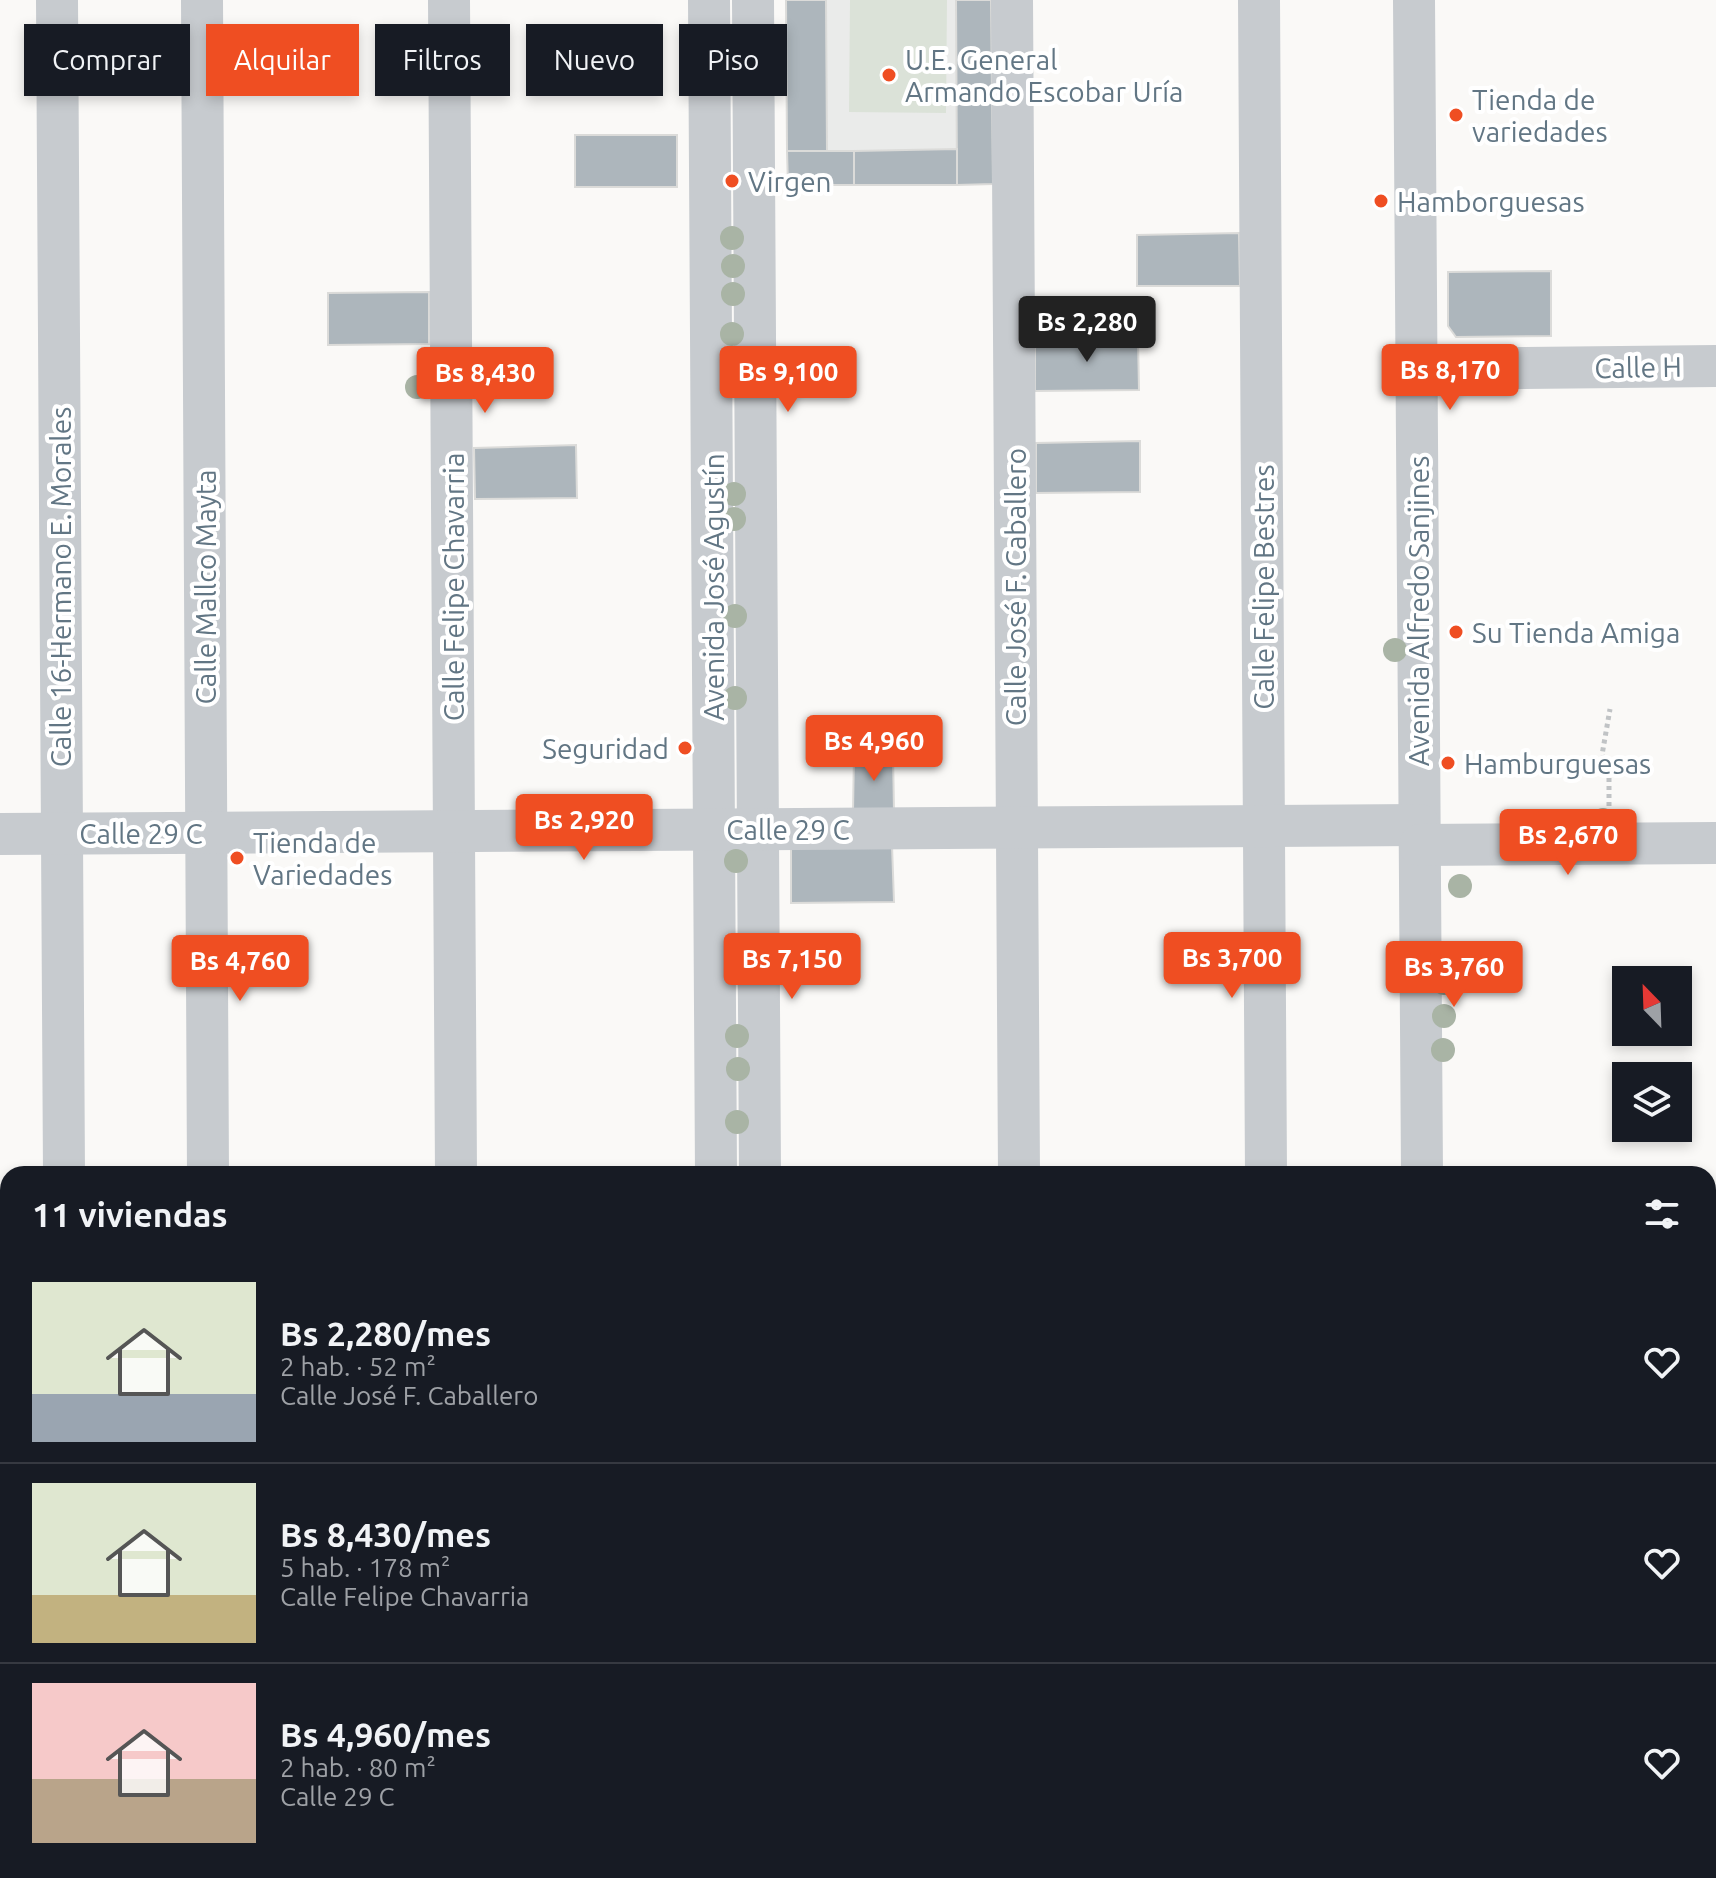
<!DOCTYPE html>
<html lang="es">
<head>
<meta charset="utf-8">
<style>
  :root { --surface:#171b24; --page:#20242c; --text:#f1f3f6; --muted:#9ea1a6; --line:#363941; --accent:#ef4e22 }
  body { margin:0; font-family:Ubuntu,sans-serif; background:var(--page); color:var(--text); height:100vh; display:flex; flex-direction:column; font-size:30px; white-space:nowrap }
  * { box-sizing:border-box; margin:0 }
  p { font-size:26px; color:var(--muted) }
  .icon { flex:none; width:44px; height:44px; fill:none; stroke:currentColor; stroke-width:2; stroke-linecap:round; stroke-linejoin:round }
  .map { position:relative; flex:1; overflow:hidden }
  .side { position:absolute; left:0px; top:1166px; width:1716px; height:712px; display:flex; flex-direction:column; background:var(--surface); border-radius:24px 24px 0 0; box-shadow:0 4px 12px #0003 }
  .side>* { flex:none }
  .hud { position:absolute; left:24px; top:24px; width:800px; height:72px; display:flex; gap:16px }
  .needle { width:52px; rotate:337deg }
  .controls { position:absolute; left:1612px; top:966px; display:grid; gap:16px }
  .controls a { display:grid; place-items:center; width:80px; height:80px; border-radius:0px; background:var(--surface); box-shadow:0 4px 12px #0003; font-size:40px }
  .price { position:absolute; translate:-50% -68px; padding:0 18px; border-radius:8px; background:var(--accent); color:#fff; font-size:26px; line-height:52px; filter:drop-shadow(0 2px 4px #0008) }
  .price::after { content:''; position:absolute; left:50%; top:48px; width:24px; height:18px; margin-left:-12px; background:inherit; clip-path:polygon(0 0,100% 0,50% 100%) }
  .price.on { background:#222; color:#fff }
  ul { padding:0; list-style:none }
  li { display:flex; align-items:center; gap:24px; height:200px; padding:0 32px }
  li+li { border-top:2px solid var(--line) }
  li span { display:grid; place-items:center; flex:none; width:224px; height:160px; border-radius:0px; color:#555 }
  li>.icon { margin-inline-start:auto }
  span .icon { width:96px; height:96px; fill:#fffc; stroke-width:1 }
  li b { font-size:34px }
  h2 { display:flex; justify-content:space-between; align-items:center; height:96px; padding:0 32px; font-size:34px }
  .pill { padding:0 28px; border-radius:0px; background:var(--surface); box-shadow:0 4px 12px #0003; font-size:28px; line-height:72px }
  .pill.on { background:var(--accent); color:#fff }
  .map>svg:first-child { display:block }
</style>
</head>
<body>
<div class="map">
<svg width="1716" height="1878" viewBox="0 0 1716 1878">
  <rect width="100%" height="100%" fill="#faf9f7"/>
  <path fill="#eaebea" d="M786 0H991L993 184 788 185Z"/>
  <path fill="#dbe2d8" d="M850 0H947L946 113 849 112Z"/>
  <g fill="#adb6bc" stroke="#dbdbd9" stroke-width="2">
    <path d="M786 0H826L827 151H787Z"/>
    <path d="M956 0H991L993 184 957 185Z"/>
    <rect x="575" y="135" width="102" height="52"/>
    <path d="M957 149V185H854V151Z"/>
    <path d="M787 151H854V185H788Z"/>
    <path d="M1239 233 1240 286H1137V235Z"/>
    <path d="M1551 271V336L1456 337 1448 326V272Z"/>
    <path d="M429 292V344L328 345V293Z"/>
    <path d="M1035 338H1138L1139 390 1035 391Z"/>
    <path d="M1140 441V492L1036 493V443Z"/>
    <path d="M576 445 577 498 475 499 474 448Z"/>
    <path d="M854 753H893L894 812H853Z"/>
    <path d="M892 845 894 902 791 903V846Z"/>
    <rect x="0" y="1672" width="8" height="103"/>
    <path d="M7 1775 8 1870H40L34 1877H8Z"/>
  </g>
  <g fill="none" stroke-linecap="round" stroke-linejoin="round">
    <path stroke="#c0c3c5" stroke-width="5" stroke-dasharray="4 4" stroke-linecap="butt" d="M1609 806V773L1602 755 1610 709"/>
    <g stroke="#c7cbcf" stroke-width="42">
      <path d="M57 0 64 1174"/>
      <path d="M202 0 208 1174"/>
      <path d="M449 0 456 1174"/>
      <path d="M709 0 716 1174"/>
      <path d="M753 0 760 1174"/>
      <path d="M1012 0 1019 1174"/>
      <path d="M1259 0 1266 1174"/>
      <path d="M1414 0 1422 1174"/>
      <path d="M1416 369 1716 366"/>
      <path d="M0 834 1419 825"/>
      <path d="M1420 845 1716 843"/>
      <path d="M1708 1317H1716"/>
      <path d="M0 1652H8"/>
      <path d="M1708 1794H1716"/>
      <path d="M69 1870V1878"/>
      <path d="M1426 1878V1870"/>
    </g>
  </g>
  <g fill="#a9b4a5">
    <circle cx="731" cy="80" r="12"/>
    <circle cx="732" cy="238" r="12"/>
    <circle cx="733" cy="266" r="12"/>
    <circle cx="733" cy="294" r="12"/>
    <circle cx="732" cy="334" r="12"/>
    <circle cx="417" cy="387" r="12"/>
    <circle cx="734" cy="494" r="12"/>
    <circle cx="734" cy="519" r="12"/>
    <circle cx="735" cy="616" r="12"/>
    <circle cx="1395" cy="650" r="12"/>
    <circle cx="735" cy="698" r="12"/>
    <circle cx="1603" cy="820" r="12"/>
    <circle cx="736" cy="861" r="12"/>
    <circle cx="1460" cy="886" r="12"/>
    <circle cx="737" cy="950" r="12"/>
    <circle cx="1444" cy="983" r="12"/>
    <circle cx="1444" cy="1016" r="12"/>
    <circle cx="737" cy="1036" r="12"/>
    <circle cx="1443" cy="1050" r="12"/>
    <circle cx="738" cy="1069" r="12"/>
    <circle cx="737" cy="1122" r="12"/>
  </g>
  <g fill="#ef4e22" stroke="#fff" stroke-width="3">
    <circle cx="889" cy="75" r="8"/>
    <circle cx="1456" cy="115" r="8"/>
    <circle cx="732" cy="181" r="8"/>
    <circle cx="1381" cy="201" r="8"/>
    <circle cx="1456" cy="632" r="8"/>
    <circle cx="685" cy="748" r="8"/>
    <circle cx="1448" cy="763" r="8"/>
    <circle cx="237" cy="858" r="8"/>
  </g>
  <g text-anchor="middle" dominant-baseline="central" stroke-width="8" stroke-linejoin="round" paint-order="stroke">
    <g font-size="28" fill="#627684" stroke="#fff" text-anchor="start">
      <text x="905" y="59">U.E. General<tspan x="905" dy="32">Armando Escobar Uría</tspan></text>
      <text x="1472" y="99">Tienda de<tspan x="1472" dy="32">variedades</tspan></text>
      <text x="748" y="181">Virgen</text>
      <text x="1397" y="201">Hamborguesas</text>
      <text x="1472" y="632">Su Tienda Amiga</text>
      <text x="669" y="748" text-anchor="end">Seguridad</text>
      <text x="1464" y="763">Hamburguesas</text>
      <text x="253" y="842">Tienda de<tspan x="253" dy="32">Variedades</tspan></text>
    </g>
    <g font-size="28" fill="#627684" stroke="#fff">
      <text transform="translate(1638 367) rotate(-1)">Calle H</text>
      <text transform="translate(60 587) rotate(-90)">Calle 16-Hermano E. Morales</text>
      <text transform="translate(205 587) rotate(-90)">Calle Mallco Mayta</text>
      <text transform="translate(453 587) rotate(-90)">Calle Felipe Chavarria</text>
      <text transform="translate(713 587) rotate(-90)">Avenida José Agustín</text>
      <text transform="translate(1015 587) rotate(-90)">Calle José F. Caballero</text>
      <text transform="translate(1263 587) rotate(-90)">Calle Felipe Bestres</text>
      <text transform="translate(1418 611) rotate(-90)">Avenida Alfredo Sanjines</text>
      <text x="788" y="829">Calle 29 C</text>
      <text x="141" y="833">Calle 29 C</text>
    </g>
  </g>
</svg>
<div class="controls">
<a><svg class="needle" viewBox="-14 -14 28 28"><path d="M0-13l5 13h-10z" fill="#e53935"/><path d="M0 13l5-13h-10z" fill="#9ea1a6"/></svg></a>
<a><svg class="icon" aria-label="layers" viewBox="0 0 24 24"><path d="M12 4l9 5-9 5-9-5zM3 14l9 5 9-5"/></svg></a>
</div>
<b class="price on" style="left:1087px;top:364px">Bs 2,280</b>
<b class="price" style="left:1450px;top:412px">Bs 8,170</b>
<b class="price" style="left:788px;top:414px">Bs 9,100</b>
<b class="price" style="left:485px;top:415px">Bs 8,430</b>
<b class="price" style="left:874px;top:783px">Bs 4,960</b>
<b class="price" style="left:584px;top:862px">Bs 2,920</b>
<b class="price" style="left:1568px;top:877px">Bs 2,670</b>
<b class="price" style="left:1232px;top:1000px">Bs 3,700</b>
<b class="price" style="left:792px;top:1001px">Bs 7,150</b>
<b class="price" style="left:240px;top:1003px">Bs 4,760</b>
<b class="price" style="left:1454px;top:1009px">Bs 3,760</b>
<div class="hud">
<a class="pill">Comprar</a>
<a class="pill on">Alquilar</a>
<a class="pill">Filtros</a>
<a class="pill">Nuevo</a>
<a class="pill">Piso</a>
</div>
<section class="side">
<h2>11 viviendas<svg class="icon" aria-label="filters" viewBox="0 0 24 24"><path d="M4 7h16M4 17h16"/><circle cx="9" cy="7" r="2"/><circle cx="15" cy="17" r="2"/></svg></h2>
<ul>
<li><span style="background:linear-gradient(#dfe7d0 70%,#9aa5b1 0)"><svg class="icon" aria-label="home" viewBox="0 0 24 24"><path d="M3 11l9-7 9 7M6 9v11h12V9"/></svg></span><div><b>Bs 2,280/mes</b><p>2 hab. · 52 m²</p><p>Calle José F. Caballero</p></div><svg class="icon" aria-label="heart" viewBox="0 0 24 24"><path d="M12 20l-8-8c-3-5 5-10 8-4 3-6 11-1 8 4z"/></svg></li>
<li><span style="background:linear-gradient(#dfe7d0 70%,#c2b280 0)"><svg class="icon" aria-label="home" viewBox="0 0 24 24"><path d="M3 11l9-7 9 7M6 9v11h12V9"/></svg></span><div><b>Bs 8,430/mes</b><p>5 hab. · 178 m²</p><p>Calle Felipe Chavarria</p></div><svg class="icon" aria-label="heart" viewBox="0 0 24 24"><path d="M12 20l-8-8c-3-5 5-10 8-4 3-6 11-1 8 4z"/></svg></li>
<li><span style="background:linear-gradient(#f6c9c9 60%,#b9a48a 0)"><svg class="icon" aria-label="home" viewBox="0 0 24 24"><path d="M3 11l9-7 9 7M6 9v11h12V9"/></svg></span><div><b>Bs 4,960/mes</b><p>2 hab. · 80 m²</p><p>Calle 29 C</p></div><svg class="icon" aria-label="heart" viewBox="0 0 24 24"><path d="M12 20l-8-8c-3-5 5-10 8-4 3-6 11-1 8 4z"/></svg></li>
</ul>
</section>
</div>
</body>
</html>
